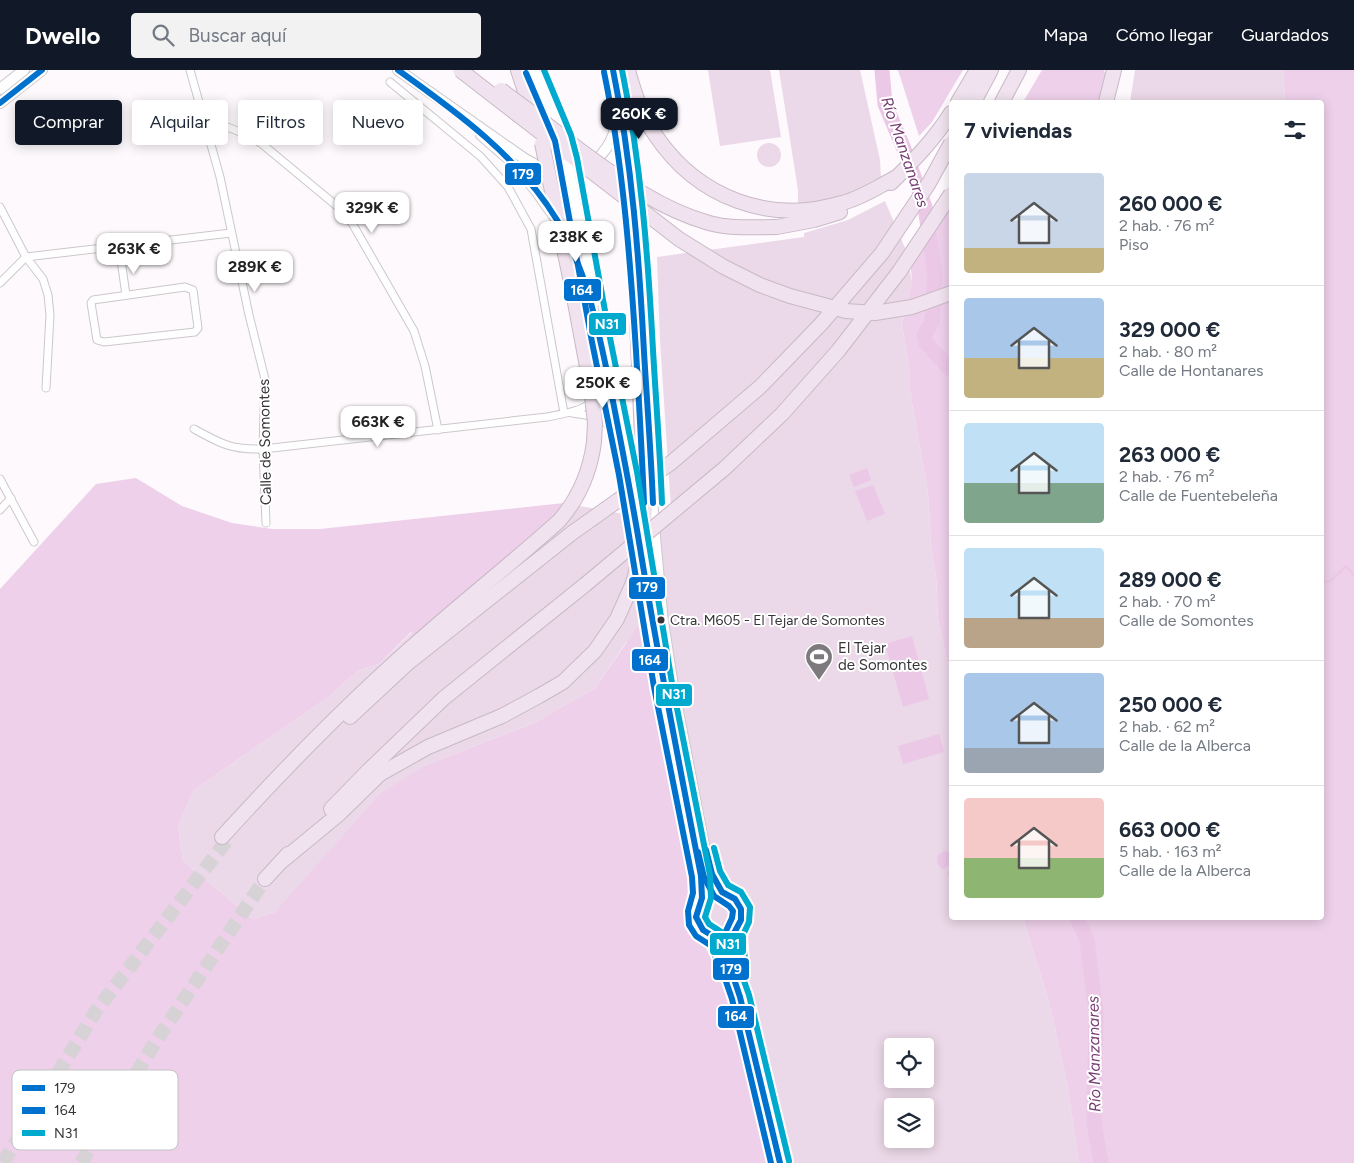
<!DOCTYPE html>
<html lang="es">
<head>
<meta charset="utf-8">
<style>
  :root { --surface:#fff; --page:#f2f2f3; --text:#1f2937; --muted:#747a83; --line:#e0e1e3; --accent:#111827 }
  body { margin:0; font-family:Figtree,sans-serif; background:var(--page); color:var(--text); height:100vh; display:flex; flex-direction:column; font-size:19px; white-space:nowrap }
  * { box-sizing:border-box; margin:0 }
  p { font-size:16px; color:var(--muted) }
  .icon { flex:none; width:28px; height:28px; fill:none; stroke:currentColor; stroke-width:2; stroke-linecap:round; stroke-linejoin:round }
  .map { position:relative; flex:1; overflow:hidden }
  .panel { position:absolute; left:949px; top:30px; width:375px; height:820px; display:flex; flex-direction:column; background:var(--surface); border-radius:5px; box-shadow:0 2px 12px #0003 }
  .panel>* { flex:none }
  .hud { position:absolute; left:15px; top:30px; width:475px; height:45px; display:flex; gap:10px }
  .controls { position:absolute; left:884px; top:968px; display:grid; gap:10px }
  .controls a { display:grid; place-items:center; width:50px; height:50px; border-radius:5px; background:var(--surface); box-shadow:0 2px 12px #0003; font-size:25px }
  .price { position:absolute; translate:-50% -42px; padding:0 11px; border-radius:10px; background:#fff; color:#222; font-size:16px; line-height:32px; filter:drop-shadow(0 1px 2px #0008) }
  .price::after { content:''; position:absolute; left:50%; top:30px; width:15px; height:11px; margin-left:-8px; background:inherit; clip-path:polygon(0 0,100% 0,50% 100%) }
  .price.selected { background:var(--accent); color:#fff }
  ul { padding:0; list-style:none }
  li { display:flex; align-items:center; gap:15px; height:125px; padding:0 15px }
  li+li { border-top:1px solid var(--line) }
  li span { display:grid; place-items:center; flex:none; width:140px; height:100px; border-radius:5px; color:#555 }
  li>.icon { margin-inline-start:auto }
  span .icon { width:60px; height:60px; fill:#fffc; stroke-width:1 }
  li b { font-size:21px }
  h2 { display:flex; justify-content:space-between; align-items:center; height:60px; padding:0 15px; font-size:21px }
  .tag { padding:0 18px; border-radius:5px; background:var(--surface); box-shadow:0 2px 12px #0003; font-size:18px; line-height:45px }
  .tag.selected { background:var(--accent); color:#fff }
  header { display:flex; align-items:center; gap:30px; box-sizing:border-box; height:70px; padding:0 25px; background:var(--accent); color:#fff }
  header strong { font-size:24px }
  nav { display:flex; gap:28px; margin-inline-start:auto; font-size:18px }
  .search { width:350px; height:45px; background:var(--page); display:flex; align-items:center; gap:12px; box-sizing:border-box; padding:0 18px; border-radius:5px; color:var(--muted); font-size:19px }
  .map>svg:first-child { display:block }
</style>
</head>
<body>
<header>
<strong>Dwello</strong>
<div class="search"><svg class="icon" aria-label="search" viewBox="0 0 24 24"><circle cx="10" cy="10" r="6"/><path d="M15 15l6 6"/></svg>Buscar aquí</div>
<nav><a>Mapa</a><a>Cómo llegar</a><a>Guardados</a></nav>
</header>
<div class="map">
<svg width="1354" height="1093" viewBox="0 0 1354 1093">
  <rect width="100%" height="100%" fill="#fef9fd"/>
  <g fill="#ebd8e8" fill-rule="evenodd">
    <path d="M708 0H770L781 67 720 76Z"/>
    <path d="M779 0H860L880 90 881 109 855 123 829 132 798 137V120Z"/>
    <path d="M1135 0H1283L1285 32H1130Z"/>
    <circle cx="769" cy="85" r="12"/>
    <path d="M885 131 905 178 912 211 902 255 910 303 909 316 928 423 931 475 936 506 938 550 951 608V848H1023L1049 932 1067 1013 1079 1093H769L716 888 688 855 687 809 627 571 595 618 534 653 426 695 275 842 253 849 183 791 178 756 194 720 327 628 359 600 379 594 412 562 416 567 511 486 564 433 672 453 660 270 657 187 804 167V163L848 150ZM892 976H925V1009H892ZM892 1036H925V1069H892Z"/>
  </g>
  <g fill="#eed0ea">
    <path d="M898 0H963L932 52 919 66Z"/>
    <path d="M1042 0H1104L1114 32H1023Z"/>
    <path d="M1283 0H1354V1093H1079L1067 1013 1049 932 1023 848H1321V32H1285Z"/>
    <path d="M951 137V608L938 550 936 506 931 475 928 423 909 316 910 303 902 255 912 211 909 178Z"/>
    <path d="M136 408 182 436 232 453 272 459H320L564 433 557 444 417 567 411 562 379 594 359 600 327 628 194 720 178 756 183 791 253 849 275 842 380 724 426 695 534 653 595 618 638 556 687 809 688 855 716 888 769 1093H0V519L96 414Z"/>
  </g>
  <g fill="#ecc8e7">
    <path d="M867 398 871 410 854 417 849 405Z"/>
    <path d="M873 415 885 444 867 451 855 421Z"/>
    <path d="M912 566 929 629 903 637 885 574Z"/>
    <path d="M939 664 944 682 903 694 898 676Z"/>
    <path d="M944 781 951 783V810L947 803 950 799 949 797 947 796 945 799 941 798 937 793 938 785Z"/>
  </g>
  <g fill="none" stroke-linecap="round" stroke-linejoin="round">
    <path stroke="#ecc8e7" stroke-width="2.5" d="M1321 513 1330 511 1346 496 1354 505"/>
    <g stroke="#ecc8e7" stroke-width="15">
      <path d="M882 0 885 34 904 79 925 137 935 206 932 252 924 265 926 273 951 300"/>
      <path d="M1077 848 1087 870 1096 943 1094 1053 1101 1093"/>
    </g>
    <g stroke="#d6d2d5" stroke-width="9" stroke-dasharray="9 4.5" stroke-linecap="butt">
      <path d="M628 403 639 467"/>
      <path d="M642 488 663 615"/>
    </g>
    <g stroke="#d6d2d5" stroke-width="14" stroke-dasharray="14 7" stroke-linecap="butt">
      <path d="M3 1093 96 941 227 770"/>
      <path d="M81 1093 156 971 265 809"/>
    </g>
    <defs>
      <g id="minor">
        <path d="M190 0 220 107 249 245 265 309 263 379 266 453"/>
        <path d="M390 12 480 86 508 117 531 159 564 343"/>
        <path d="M204 50C224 55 244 62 262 74L338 137 352 153 414 261 425 296 438 360"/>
        <path d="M0 137 26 187 43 209 48 225 50 245 46 318"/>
        <path d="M119 176 126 225"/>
        <path d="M0 213 26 187 231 163"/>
        <path d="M185 217 193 220 198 258 195 262 104 272 97 270 91 233 93 230Z"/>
        <path d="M572 343C597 346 603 348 621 366"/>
        <path d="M194 359C221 374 232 380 263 379L547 347C581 340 595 340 608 305"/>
        <path d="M0 409 34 472"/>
        <path d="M0 440 11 428"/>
      </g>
      <g id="tertiary">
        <path d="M534 0 562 64"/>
        <path d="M613 0 626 66 633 118"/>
        <path d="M572 113 595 233"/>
        <path d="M600 263 628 403"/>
        <path d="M646 298 654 451 663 548 673 613 705 778 712 804 722 822"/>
        <path d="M663 615 701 806 702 829"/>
        <circle cx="719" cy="845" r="23"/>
        <path d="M734 863 737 904"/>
        <path d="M716 868 730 897 740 927 780 1093"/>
      </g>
      <g id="secondary">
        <path d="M398 0 525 89C552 105 578 111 601 85 608 77 614 68 615 57 616 38 611 19 608 0"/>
        <path d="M0 19 24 0"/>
        <path d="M0 33 42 0"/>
        <path d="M481 65 511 91 537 122 556 149"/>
        <path d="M564 164C583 197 591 234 601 270"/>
      </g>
      <g id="motorway">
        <path d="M518 0 534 49"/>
        <path d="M628 0C634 23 642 47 656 66 698 128 770 155 842 133 862 128 879 116 897 107"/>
        <path d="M958 32 977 0"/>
        <path d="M974 32 991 0"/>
        <path d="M1002 32 1019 0"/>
        <path d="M1106 32 1114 0"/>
        <path d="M891 113C913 91 934 70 951 43"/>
        <path d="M777 157 814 150 840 142"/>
        <path d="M573 222 591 318"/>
        <path d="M350 647 408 593 572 463"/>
        <path d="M331 739 368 701 444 628 586 514"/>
        <path d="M222 767C282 701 345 636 412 577 460 534 511 494 559 451 579 428 590 403 594 372"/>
        <path d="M282 791 339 744 380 704 428 677 502 646 539 626 563 612 595 581 617 549 633 513 642 478 645 439 635 202V145"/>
        <path d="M265 809 288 784"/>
      </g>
    </defs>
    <use href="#minor" stroke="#cbc8cb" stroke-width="9"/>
    <use href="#tertiary" stroke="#cbc8cb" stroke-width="11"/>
    <use href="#secondary" stroke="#cbc8cb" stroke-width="12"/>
    <use href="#motorway" stroke="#c8b9c6" stroke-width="16"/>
    <use href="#minor" stroke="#fffeff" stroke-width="7"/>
    <use href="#tertiary" stroke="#fffeff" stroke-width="9"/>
    <use href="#secondary" stroke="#fffeff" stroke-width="10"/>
    <use href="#motorway" stroke="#f0e3ef" stroke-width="14"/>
    <defs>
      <path id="tertiary-bridge" d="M568 90 572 113"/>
      <g id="motorway-bridge">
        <path d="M460 0 679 169 724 197 760 215 790 226 846 241 875 243 912 237 951 223"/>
        <path d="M501 20C527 39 552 58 577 78 618 108 659 139 709 153 730 159 755 157 777 157"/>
        <path d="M542 73 573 222"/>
        <path d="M591 318 595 353 594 372"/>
        <path d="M572 463 672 392 761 316 821 254 882 183 929 113 951 73"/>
        <path d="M586 514 725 398 782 344 838 281 899 202 951 124"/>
      </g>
    </defs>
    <use href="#tertiary-bridge" stroke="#cbc8cb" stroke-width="11" stroke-linecap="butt"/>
    <use href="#motorway-bridge" stroke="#c8b9c6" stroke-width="16" stroke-linecap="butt"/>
    <use href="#tertiary-bridge" stroke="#fffeff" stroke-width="9"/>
    <use href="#motorway-bridge" stroke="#f0e3ef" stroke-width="14"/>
    <defs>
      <g id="bus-1">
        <path d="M398 0C457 42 519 87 557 150 587 200 598 259 610 316 621 372 632 428 641 484 659 592 680 699 701 806L702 828 696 847 703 860 716 868 730 897 740 927 780 1093"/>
        <path d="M613 0C632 93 639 187 644 282 647 332 651 383 653 433"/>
        <path d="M0 33 42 0"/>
        <path d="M706 780 712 804 722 822 735 829 741 839V850L734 863 737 905"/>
      </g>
      <g id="bus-2">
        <path d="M604 2C623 94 630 187 636 281 639 332 642 383 644 433"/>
        <path d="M526 3 555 71 559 92 592 272 619 405 654 617 692 807 693 823 688 841 689 855 696 866 710 875 722 900 732 929 771 1093"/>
        <path d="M698 782 704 807 714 826 729 836 733 841 732 848 725 863 728 906"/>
      </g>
      <g id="bus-3">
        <path d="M544 0 571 65 577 88 610 268 637 402 672 613 710 805 711 828 705 847 709 854 723 863 738 894 749 925 789 1091"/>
        <path d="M622 0C641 93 648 186 653 280 656 331 660 382 662 433"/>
        <path d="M714 778 720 801 728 815 741 822 750 837 749 852 743 865 746 904"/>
      </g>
    </defs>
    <use href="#bus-1" stroke="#fff" stroke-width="10"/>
    <use href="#bus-2" stroke="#fff" stroke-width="10"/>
    <use href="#bus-3" stroke="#fff" stroke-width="10"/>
    <use href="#bus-1" stroke="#0072ce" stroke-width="6"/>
    <use href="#bus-2" stroke="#0072ce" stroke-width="6"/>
    <use href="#bus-3" stroke="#00a9ce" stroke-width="6"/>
  </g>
  <defs>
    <symbol id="stadium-pin" viewBox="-11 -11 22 30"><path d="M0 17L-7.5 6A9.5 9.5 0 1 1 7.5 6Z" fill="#7d797c" stroke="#fff"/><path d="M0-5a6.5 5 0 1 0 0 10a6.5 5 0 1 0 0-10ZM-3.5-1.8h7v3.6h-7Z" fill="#fff"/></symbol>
  </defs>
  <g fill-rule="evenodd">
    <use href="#stadium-pin" x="803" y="571" width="32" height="43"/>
  </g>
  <circle fill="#373437" stroke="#fff" stroke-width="2" cx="661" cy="550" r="4.5"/>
  <g text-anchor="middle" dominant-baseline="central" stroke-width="4" stroke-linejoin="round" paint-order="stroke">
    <g font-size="14" fill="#373437" stroke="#fff" text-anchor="start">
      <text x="670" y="550">Ctra. M605 - El Tejar de Somontes</text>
    </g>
    <g font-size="15" fill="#373437" stroke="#fff">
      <text transform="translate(265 372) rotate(-91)">Calle de Somontes</text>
    </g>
    <g font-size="15" fill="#373437" stroke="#fff" text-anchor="start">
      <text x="838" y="578">El Tejar<tspan x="838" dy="17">de Somontes</tspan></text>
    </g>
    <g font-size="16" font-style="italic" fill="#773d73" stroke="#fff">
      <text transform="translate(905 82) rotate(71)">Río Manzanares</text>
      <text transform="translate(1094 984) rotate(-91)">Río Manzanares</text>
    </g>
  </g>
  <rect x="12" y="1000" width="166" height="80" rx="8" fill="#fff" stroke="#c3c2c3" stroke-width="1"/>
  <rect x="22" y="1015" width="23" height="6" fill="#0072ce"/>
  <rect x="22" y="1037" width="23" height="7" fill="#0072ce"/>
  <rect x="22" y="1060" width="23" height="6" fill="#00a9ce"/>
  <g font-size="14" fill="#373437">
    <text x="54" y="1023">179</text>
    <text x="54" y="1045">164</text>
    <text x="54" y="1068">N31</text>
  </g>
  <g stroke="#fff" stroke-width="2">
    <rect x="504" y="92" width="38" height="24" rx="5" fill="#0072ce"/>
    <rect x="563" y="208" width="39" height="24" rx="5" fill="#0072ce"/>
    <rect x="588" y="242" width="39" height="24" rx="5" fill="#00a9ce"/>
    <rect x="628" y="506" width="38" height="24" rx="5" fill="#0072ce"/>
    <rect x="631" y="578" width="38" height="24" rx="5" fill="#0072ce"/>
    <rect x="655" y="613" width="38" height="24" rx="5" fill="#00a9ce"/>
    <rect x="709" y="862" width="38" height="24" rx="5" fill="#00a9ce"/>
    <rect x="712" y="887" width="38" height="24" rx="5" fill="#0072ce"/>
    <rect x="717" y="935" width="38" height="24" rx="5" fill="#0072ce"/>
  </g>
  <g font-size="14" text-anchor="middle" font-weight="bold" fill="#fff">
    <text x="523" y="109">179</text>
    <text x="582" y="225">164</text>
    <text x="607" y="259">N31</text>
    <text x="647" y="522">179</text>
    <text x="650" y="595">164</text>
    <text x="674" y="629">N31</text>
    <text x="728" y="879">N31</text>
    <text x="731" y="904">179</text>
    <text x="736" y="951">164</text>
  </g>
</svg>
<div class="controls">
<a><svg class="icon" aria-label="locate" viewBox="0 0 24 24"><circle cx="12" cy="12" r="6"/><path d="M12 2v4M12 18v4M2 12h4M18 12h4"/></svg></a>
<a><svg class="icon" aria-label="layers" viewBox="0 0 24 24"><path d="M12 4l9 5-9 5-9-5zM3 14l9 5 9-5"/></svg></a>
</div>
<b class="price selected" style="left:639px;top:70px">260K €</b>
<b class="price" style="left:372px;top:164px">329K €</b>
<b class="price" style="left:576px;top:193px">238K €</b>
<b class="price" style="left:134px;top:205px">263K €</b>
<b class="price" style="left:255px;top:223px">289K €</b>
<b class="price" style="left:603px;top:339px">250K €</b>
<b class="price" style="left:378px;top:378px">663K €</b>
<div class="hud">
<a class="tag selected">Comprar</a>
<a class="tag">Alquilar</a>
<a class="tag">Filtros</a>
<a class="tag">Nuevo</a>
</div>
<section class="panel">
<h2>7 viviendas<svg class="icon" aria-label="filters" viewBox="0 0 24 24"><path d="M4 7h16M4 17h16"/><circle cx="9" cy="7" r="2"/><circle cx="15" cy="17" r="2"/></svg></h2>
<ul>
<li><span style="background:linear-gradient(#c9d6e8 75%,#c2b280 0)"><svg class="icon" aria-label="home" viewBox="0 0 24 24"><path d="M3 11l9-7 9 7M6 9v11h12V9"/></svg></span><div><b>260 000 €</b><p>2 hab. · 76 m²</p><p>Piso</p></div></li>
<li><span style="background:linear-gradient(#a9c7e8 60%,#c2b280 0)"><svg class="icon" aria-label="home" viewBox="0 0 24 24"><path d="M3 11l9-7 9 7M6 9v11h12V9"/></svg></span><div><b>329 000 €</b><p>2 hab. · 80 m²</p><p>Calle de Hontanares</p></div></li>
<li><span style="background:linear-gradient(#bfe0f5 60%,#7fa58c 0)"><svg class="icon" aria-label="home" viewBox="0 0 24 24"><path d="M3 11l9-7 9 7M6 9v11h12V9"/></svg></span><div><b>263 000 €</b><p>2 hab. · 76 m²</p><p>Calle de Fuentebeleña</p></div></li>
<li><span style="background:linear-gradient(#bfe0f5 70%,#b9a48a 0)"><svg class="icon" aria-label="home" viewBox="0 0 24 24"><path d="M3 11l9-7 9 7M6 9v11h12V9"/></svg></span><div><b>289 000 €</b><p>2 hab. · 70 m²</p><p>Calle de Somontes</p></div></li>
<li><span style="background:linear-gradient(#a9c7e8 75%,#9aa5b1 0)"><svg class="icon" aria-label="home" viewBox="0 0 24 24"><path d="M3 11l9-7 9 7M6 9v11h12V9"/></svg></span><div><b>250 000 €</b><p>2 hab. · 62 m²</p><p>Calle de la Alberca</p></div></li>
<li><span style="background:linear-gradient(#f6c9c9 60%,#8fb573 0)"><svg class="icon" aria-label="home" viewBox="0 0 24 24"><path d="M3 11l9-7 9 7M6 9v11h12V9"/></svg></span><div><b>663 000 €</b><p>5 hab. · 163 m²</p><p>Calle de la Alberca</p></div></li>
</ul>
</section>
</div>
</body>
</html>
